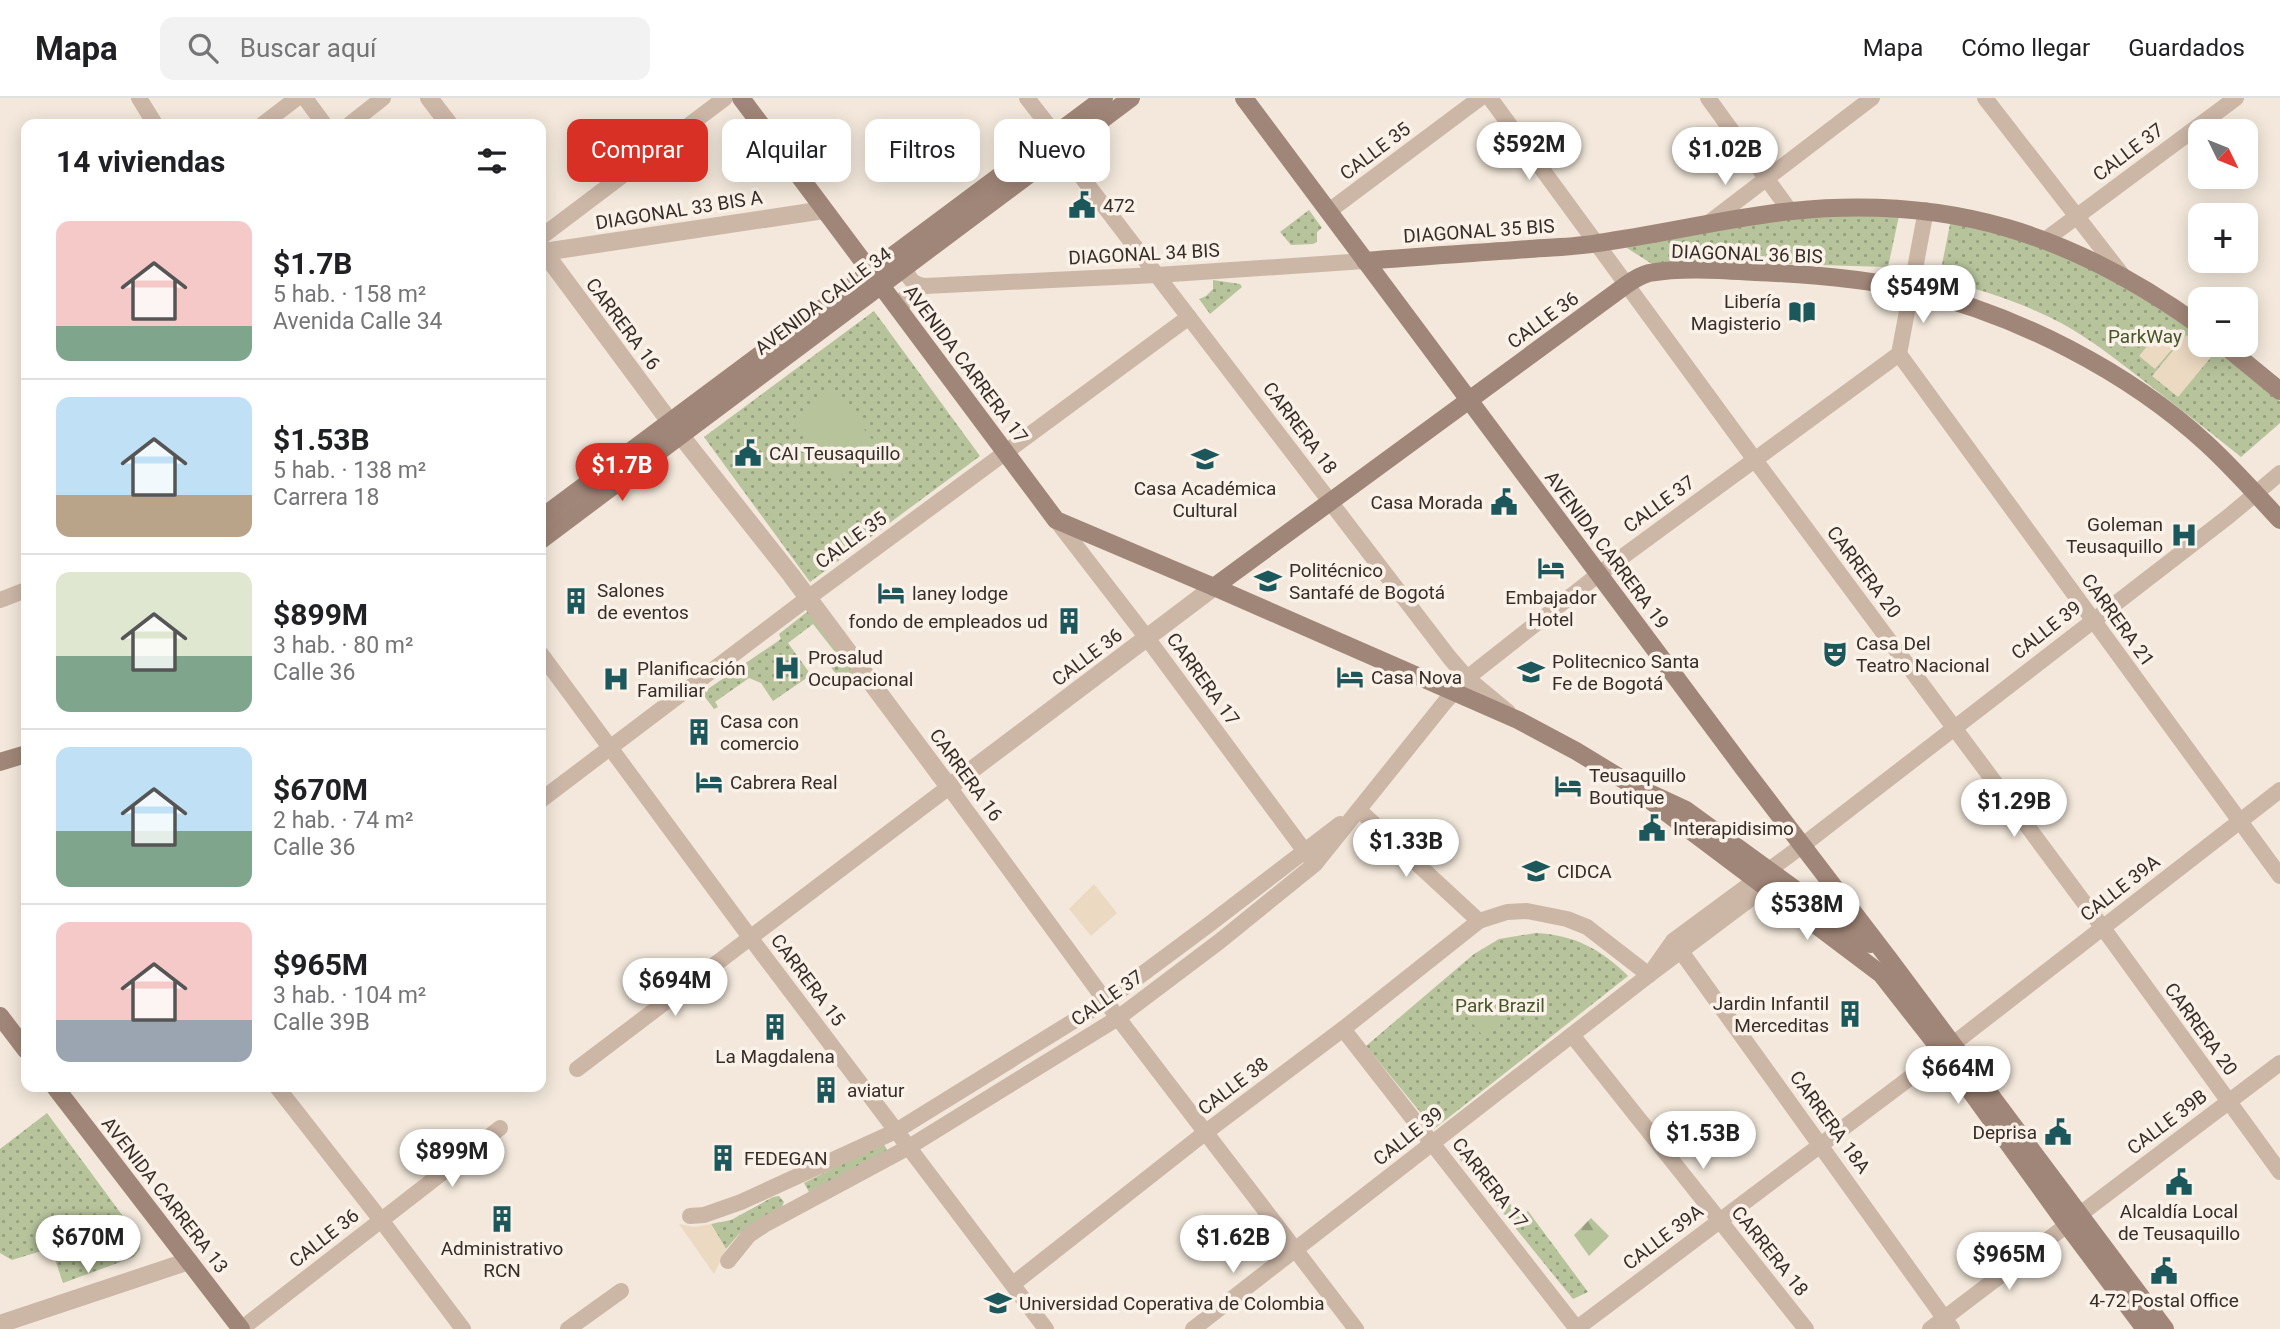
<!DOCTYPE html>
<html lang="es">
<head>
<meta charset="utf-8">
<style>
  :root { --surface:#fff; --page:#f2f2f2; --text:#202124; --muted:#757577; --line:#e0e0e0; --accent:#d93025 }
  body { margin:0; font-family:Roboto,sans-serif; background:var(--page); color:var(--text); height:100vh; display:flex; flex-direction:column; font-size:26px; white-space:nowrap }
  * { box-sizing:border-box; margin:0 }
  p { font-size:23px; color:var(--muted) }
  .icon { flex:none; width:38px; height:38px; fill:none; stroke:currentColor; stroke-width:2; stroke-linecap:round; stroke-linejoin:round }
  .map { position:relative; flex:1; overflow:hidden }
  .details { position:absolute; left:21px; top:21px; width:525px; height:973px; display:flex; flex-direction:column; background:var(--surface); border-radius:14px; box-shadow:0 4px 18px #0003 }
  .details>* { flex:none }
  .hud { position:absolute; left:567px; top:21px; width:665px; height:63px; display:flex; gap:14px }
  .needle { width:46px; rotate:133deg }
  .controls { position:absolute; left:2188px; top:21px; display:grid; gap:14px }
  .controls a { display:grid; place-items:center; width:70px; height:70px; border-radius:14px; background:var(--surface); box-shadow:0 4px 18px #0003; font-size:35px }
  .price { position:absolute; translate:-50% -60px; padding:0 16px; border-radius:24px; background:#fff; color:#222; font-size:23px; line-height:46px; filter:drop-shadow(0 2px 4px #0008) }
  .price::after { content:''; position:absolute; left:50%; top:42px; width:21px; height:16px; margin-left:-10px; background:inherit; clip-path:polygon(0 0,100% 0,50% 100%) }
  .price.on { background:var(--accent); color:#fff }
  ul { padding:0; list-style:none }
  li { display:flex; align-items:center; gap:21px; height:175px; padding:0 35px }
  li+li { border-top:2px solid var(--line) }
  li span { display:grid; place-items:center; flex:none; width:196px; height:140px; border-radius:14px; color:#555 }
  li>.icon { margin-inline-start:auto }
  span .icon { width:84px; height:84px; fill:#fffc; stroke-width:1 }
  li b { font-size:30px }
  h2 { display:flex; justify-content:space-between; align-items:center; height:84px; padding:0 35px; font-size:30px }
  .pill { padding:0 24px; border-radius:14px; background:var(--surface); box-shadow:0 4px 18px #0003; font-size:24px; line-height:63px }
  .pill.on { background:var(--accent); color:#fff }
  header { display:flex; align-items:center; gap:42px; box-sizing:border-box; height:98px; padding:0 35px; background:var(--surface); border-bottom:2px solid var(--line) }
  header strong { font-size:33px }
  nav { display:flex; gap:38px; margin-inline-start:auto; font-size:24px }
  .search { width:490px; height:63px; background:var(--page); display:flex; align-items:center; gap:18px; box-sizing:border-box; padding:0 24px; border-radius:14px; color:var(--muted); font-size:26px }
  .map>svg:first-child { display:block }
</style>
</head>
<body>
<header>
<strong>Mapa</strong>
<div class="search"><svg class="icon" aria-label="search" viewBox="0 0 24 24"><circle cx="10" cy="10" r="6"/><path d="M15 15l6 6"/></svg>Buscar aquí</div>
<nav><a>Mapa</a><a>Cómo llegar</a><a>Guardados</a></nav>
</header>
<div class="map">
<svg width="2280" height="1231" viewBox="0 0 2280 1231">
  <defs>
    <pattern id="green-dots" width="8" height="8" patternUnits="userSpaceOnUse" patternTransform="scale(1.75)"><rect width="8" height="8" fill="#b6c39b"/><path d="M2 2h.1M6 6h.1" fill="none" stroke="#959f7e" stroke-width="1.8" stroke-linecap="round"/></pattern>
    <pattern id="forest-firs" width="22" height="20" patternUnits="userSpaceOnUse" patternTransform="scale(1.75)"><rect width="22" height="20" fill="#b6c39b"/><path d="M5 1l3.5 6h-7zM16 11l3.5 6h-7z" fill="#959f7e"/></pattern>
  </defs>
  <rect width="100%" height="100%" fill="#f3e8db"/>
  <g fill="url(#green-dots)">
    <path d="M1309 112 1322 130 1317 134V144L1313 146 1291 147 1280 134Z"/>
    <path d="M1797 118H1899L1888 169 1754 165 1652 166 1627 150 1637 145Z"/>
    <path d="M1951 121C2041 144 2127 177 2200 237V247H2212L2280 303V325L2241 359C2205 330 2168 301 2131 273 2102 250 2070 227 2036 213 2005 199 1972 189 1939 182Z"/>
    <path d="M1213 182 1240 186 1242 189 1210 216 1199 201 1206 198 1213 191Z"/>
    <path d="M874 213 980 358 810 484 704 339Z"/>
    <path d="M812 510 860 574 845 587 825 562 835 554 813 526 788 545 811 577 773 603 761 585 749 580 715 604 718 609 714 611 702 595 781 541 779 536Z"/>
    <path d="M1536 835C1574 837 1601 851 1628 878L1434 1031 1366 948 1474 856 1499 841Z"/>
    <path d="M47 1015 139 1140 140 1151 134 1159 63 1185 51 1150 12 1162 0 1155V1051Z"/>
    <path d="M883 1045 888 1053 809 1094 804 1085Z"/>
    <path d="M1461 1046 1520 1118 1528 1113 1588 1194 1573 1201 1453 1053Z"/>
    <path d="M779 1098 784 1104 781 1111 739 1136 726 1151 711 1126 731 1122 773 1099Z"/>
  </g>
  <path fill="url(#forest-firs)" d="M1591 1120 1609 1138 1589 1158 1574 1137Z"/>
  <g fill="#b6c39b">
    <path d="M832 290 878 349 837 380 792 322Z"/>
    <path d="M1499 899 1512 916 1483 938 1470 922Z"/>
  </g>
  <g fill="#ecd9c2">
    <path d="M2163 229 2179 243 2155 271 2139 258Z"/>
    <path d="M2186 237 2212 258 2178 299 2152 278Z"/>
    <path d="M1094 786 1117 815 1091 838 1069 811Z"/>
    <path d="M679 1126 694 1129 711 1126 726 1151 714 1176Z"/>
  </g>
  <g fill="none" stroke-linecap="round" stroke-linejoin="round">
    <g stroke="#ccb7a7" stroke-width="16">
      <path d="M139 0 155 26"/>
      <path d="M305 0 324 26"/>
      <path d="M1027 0 1055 36"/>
      <path d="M1490 0 1755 362 2103 830 2280 1074"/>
      <path d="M1708 0 1790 113"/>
      <path d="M1985 0 2123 178"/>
      <path d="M263 26 297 0"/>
      <path d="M350 26 383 0"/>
      <path d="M1061 52 1449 559 1467 580 1508 614"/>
      <path d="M1329 113 1480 0"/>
      <path d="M1707 126 1872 0"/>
      <path d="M541 139 725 0"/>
      <path d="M2045 142 2236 0"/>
      <path d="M906 167C906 179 913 187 925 188L1157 177 1365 163"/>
      <path d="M900 213 906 198 925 188"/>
      <path d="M1899 256 2280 778"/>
      <path d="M1056 422 1147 540 1309 759"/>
      <path d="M0 502 26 492"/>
      <path d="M541 556 758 850 1046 1231"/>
      <path d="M541 702 808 500 1189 219"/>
      <path d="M1359 712 1479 823"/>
      <path d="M1675 845 1952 1231"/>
      <path d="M1649 877 1673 843 1803 747 2229 418 2280 375"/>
      <path d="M1343 931 1577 1231"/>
      <path d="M1572 937 1806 1231"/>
      <path d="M1953 946 2280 692"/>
      <path d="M577 971 949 689 1118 920 1356 1231"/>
      <path d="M277 989 381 1122 463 1231"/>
      <path d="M2079 1117 2280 965"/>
      <path d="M690 1118 704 1117 741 1104 896 1033 1106 903 1207 828 1340 726"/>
      <path d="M728 1163 749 1137 764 1127 909 1049 1118 920 1220 843 1315 766 1445 604 1467 580 1599 476 1899 256 1926 112"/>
      <path d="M1013 1186 1206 1034 1343 931 1479 823 1507 814 1527 813 1567 821 1587 829 1649 877"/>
      <path d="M241 1231 500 1030"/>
      <path d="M568 1231 621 1193"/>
      <path d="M1193 1231 1649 877 1766 789 1774 780"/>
      <path d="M1576 1231 1943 955"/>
      <path d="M1930 1231 2067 1127"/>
    </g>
    <g stroke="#ccb7a7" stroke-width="18">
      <path d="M429 0 449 26"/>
      <path d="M541 150 670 324 791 477 949 689 1214 489"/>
      <path d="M544 154 824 112"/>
      <path d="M0 1226 189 1163"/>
    </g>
    <g stroke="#a08678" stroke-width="18">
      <path d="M741 0 1056 422 1214 489 1518 622 1576 653 1632 687 1686 712 1870 846"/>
      <path d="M1244 0 1744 671 1889 861 2165 1231"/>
      <path d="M1365 163C1420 158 1475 155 1529 151 1552 149 1576 149 1598 145 1663 136 1727 120 1792 113 1950 97 2072 136 2200 228"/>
      <path d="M2224 247 2280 293"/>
      <path d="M541 420 1104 0"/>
      <path d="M541 442 1131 0"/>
      <path d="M1214 489 1626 187C1633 182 1641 177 1649 175 1683 169 1721 172 1755 174 1807 176 1863 180 1913 192 2017 217 2128 273 2207 346 2233 370 2256 396 2280 422"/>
      <path d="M0 664 26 656"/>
      <path d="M1651 703 1881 876 1943 955 2067 1127 2145 1231"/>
      <path d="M0 918 26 952"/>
      <path d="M55 989 241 1231"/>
    </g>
  </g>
  <defs>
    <symbol id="civic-bare" viewBox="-9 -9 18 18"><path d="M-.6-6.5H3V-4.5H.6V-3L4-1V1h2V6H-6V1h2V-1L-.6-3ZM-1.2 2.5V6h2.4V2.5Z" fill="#1b575b" stroke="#faf2e8" stroke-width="2.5" paint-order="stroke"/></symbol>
    <symbol id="library-bare" viewBox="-9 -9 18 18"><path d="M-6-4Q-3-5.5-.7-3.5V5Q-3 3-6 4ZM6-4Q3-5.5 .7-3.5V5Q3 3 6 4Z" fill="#1b575b" stroke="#faf2e8" stroke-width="2.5" paint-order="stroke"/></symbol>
    <symbol id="school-bare" viewBox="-9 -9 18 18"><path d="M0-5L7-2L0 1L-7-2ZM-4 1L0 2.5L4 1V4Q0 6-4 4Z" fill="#1b575b" stroke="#faf2e8" stroke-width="2.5" paint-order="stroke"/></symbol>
    <symbol id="hospital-bare" viewBox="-9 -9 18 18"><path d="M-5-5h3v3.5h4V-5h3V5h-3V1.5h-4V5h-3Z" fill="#1b575b" stroke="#faf2e8" stroke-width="2.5" paint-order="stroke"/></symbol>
    <symbol id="hotel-bare" viewBox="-9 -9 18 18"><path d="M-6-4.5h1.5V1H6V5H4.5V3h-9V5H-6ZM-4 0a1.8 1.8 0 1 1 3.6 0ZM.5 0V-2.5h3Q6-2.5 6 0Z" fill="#1b575b" stroke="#faf2e8" stroke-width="2.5" paint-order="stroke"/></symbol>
    <symbol id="university-bare" viewBox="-9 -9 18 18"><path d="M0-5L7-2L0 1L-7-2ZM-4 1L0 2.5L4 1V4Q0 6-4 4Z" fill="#1b575b" stroke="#faf2e8" stroke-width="2.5" paint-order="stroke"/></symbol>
    <symbol id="building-bare" viewBox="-9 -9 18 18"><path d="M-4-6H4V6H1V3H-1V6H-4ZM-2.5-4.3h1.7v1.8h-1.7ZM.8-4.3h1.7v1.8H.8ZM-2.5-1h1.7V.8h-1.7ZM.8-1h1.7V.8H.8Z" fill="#1b575b" stroke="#faf2e8" stroke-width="2.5" paint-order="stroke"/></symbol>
    <symbol id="theatre-bare" viewBox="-9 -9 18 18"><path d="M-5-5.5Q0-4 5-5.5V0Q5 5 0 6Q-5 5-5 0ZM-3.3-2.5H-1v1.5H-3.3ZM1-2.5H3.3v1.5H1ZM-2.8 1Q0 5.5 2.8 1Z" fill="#1b575b" stroke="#faf2e8" stroke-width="2.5" paint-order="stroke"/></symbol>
  </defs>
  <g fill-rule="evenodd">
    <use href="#civic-bare" x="1063" y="88" width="38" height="38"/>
    <use href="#library-bare" x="1783" y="195" width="38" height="38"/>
    <use href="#civic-bare" x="729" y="336" width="38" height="38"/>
    <use href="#school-bare" x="1186" y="342" width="38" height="38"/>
    <use href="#civic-bare" x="1485" y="385" width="38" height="38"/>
    <use href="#hospital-bare" x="2165" y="418" width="38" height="38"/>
    <use href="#hotel-bare" x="1532" y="451" width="38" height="38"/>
    <use href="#university-bare" x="1249" y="464" width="38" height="38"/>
    <use href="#hotel-bare" x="872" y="476" width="38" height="38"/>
    <use href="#building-bare" x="557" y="484" width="38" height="38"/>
    <use href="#building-bare" x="1050" y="504" width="38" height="38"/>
    <use href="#theatre-bare" x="1816" y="537" width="38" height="38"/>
    <use href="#hospital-bare" x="768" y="551" width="38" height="38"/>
    <use href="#university-bare" x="1512" y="555" width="38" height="38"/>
    <use href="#hotel-bare" x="1331" y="560" width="38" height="38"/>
    <use href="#hospital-bare" x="597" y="562" width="38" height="38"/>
    <use href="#building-bare" x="680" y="615" width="38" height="38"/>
    <use href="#hotel-bare" x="690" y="665" width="38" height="38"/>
    <use href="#hotel-bare" x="1549" y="669" width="38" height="38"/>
    <use href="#civic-bare" x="1633" y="711" width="38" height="38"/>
    <use href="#university-bare" x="1517" y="754" width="38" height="38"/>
    <use href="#building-bare" x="1831" y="897" width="38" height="38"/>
    <use href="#building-bare" x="756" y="910" width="38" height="38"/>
    <use href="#building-bare" x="807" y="973" width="38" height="38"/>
    <use href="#civic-bare" x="2039" y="1015" width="38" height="38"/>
    <use href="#building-bare" x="704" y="1041" width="38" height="38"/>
    <use href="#civic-bare" x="2160" y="1065" width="38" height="38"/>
    <use href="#building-bare" x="483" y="1102" width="38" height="38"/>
    <use href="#civic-bare" x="2145" y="1154" width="38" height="38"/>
    <use href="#university-bare" x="979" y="1186" width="38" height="38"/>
  </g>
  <g text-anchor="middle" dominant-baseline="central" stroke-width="7" stroke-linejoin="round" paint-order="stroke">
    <g font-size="19" fill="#382d28" stroke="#faf2e8">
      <text transform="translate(1375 53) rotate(-37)">CALLE 35</text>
      <text transform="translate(2128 54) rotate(-37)">CALLE 37</text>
      <text transform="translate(679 112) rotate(-9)">DIAGONAL 33 BIS A</text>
      <text transform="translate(1479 133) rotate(-4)">DIAGONAL 35 BIS</text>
      <text transform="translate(1144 156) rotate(-3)">DIAGONAL 34 BIS</text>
      <text transform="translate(1747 156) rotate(2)">DIAGONAL 36 BIS</text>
      <text transform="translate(823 203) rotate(-37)">AVENIDA CALLE 34</text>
      <text transform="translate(1543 222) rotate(-36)">CALLE 36</text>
      <text transform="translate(623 226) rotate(53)">CARRERA 16</text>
      <text transform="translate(966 266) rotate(53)">AVENIDA CARRERA 17</text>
      <text transform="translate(1300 330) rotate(53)">CARRERA 18</text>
      <text transform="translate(1659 406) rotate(-36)">CALLE 37</text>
      <text transform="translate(851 442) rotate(-36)">CALLE 35</text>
      <text transform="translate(1607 452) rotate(53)">AVENIDA CARRERA 19</text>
      <text transform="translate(1864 474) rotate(53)">CARRERA 20</text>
      <text transform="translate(2118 522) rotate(54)">CARRERA 21</text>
      <text transform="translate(2046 532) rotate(-38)">CALLE 39</text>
      <text transform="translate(1087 559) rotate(-37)">CALLE 36</text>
      <text transform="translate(1203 581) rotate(54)">CARRERA 17</text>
      <text transform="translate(966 677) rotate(54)">CARRERA 16</text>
      <text transform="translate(2120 790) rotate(-38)">CALLE 39A</text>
      <text transform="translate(808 882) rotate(53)">CARRERA 15</text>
      <text transform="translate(1107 900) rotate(-35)">CALLE 37</text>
      <text transform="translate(2201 931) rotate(54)">CARRERA 20</text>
      <text transform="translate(1233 988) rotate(-37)">CALLE 38</text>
      <text transform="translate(1830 1024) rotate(54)">CARRERA 18A</text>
      <text transform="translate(2167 1024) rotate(-37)">CALLE 39B</text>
      <text transform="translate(1408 1038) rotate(-38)">CALLE 39</text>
      <text transform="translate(1490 1085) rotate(52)">CARRERA 17</text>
      <text transform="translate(165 1097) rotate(52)">AVENIDA CARRERA 13</text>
      <text transform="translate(1663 1139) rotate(-37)">CALLE 39A</text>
      <text transform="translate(324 1140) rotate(-38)">CALLE 36</text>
      <text transform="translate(1770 1153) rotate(51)">CARRERA 18</text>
    </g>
    <g font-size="19" fill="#382d28" stroke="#faf2e8" text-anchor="start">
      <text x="1103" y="107">472</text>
      <text x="1781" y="203" text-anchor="end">Libería<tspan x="1781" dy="22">Magisterio</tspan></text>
      <text x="769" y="355">CAI Teusaquillo</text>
      <text x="1205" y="390" text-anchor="middle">Casa Académica<tspan x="1205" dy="22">Cultural</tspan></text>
      <text x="1483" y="404" text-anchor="end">Casa Morada</text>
      <text x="2163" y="426" text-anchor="end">Goleman<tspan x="2163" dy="22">Teusaquillo</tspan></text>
      <text x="1289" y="472">Politécnico<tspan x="1289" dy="22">Santafé de Bogotá</tspan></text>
      <text x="597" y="492">Salones<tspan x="597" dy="22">de eventos</tspan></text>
      <text x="912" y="495">laney lodge</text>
      <text x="1551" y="499" text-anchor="middle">Embajador<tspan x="1551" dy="22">Hotel</tspan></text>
      <text x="1048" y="523" text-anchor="end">fondo de empleados ud</text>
      <text x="1856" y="545">Casa Del<tspan x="1856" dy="22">Teatro Nacional</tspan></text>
      <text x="808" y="559">Prosalud<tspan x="808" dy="22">Ocupacional</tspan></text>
      <text x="1552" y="563">Politecnico Santa<tspan x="1552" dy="22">Fe de Bogotá</tspan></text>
      <text x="637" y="570">Planificación<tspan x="637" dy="22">Familiar</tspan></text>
      <text x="1371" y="579">Casa Nova</text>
      <text x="720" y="623">Casa con<tspan x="720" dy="22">comercio</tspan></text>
      <text x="1589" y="677">Teusaquillo<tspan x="1589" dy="22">Boutique</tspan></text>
      <text x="730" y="684">Cabrera Real</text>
      <text x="1673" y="730">Interapidisimo</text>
      <text x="1557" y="773">CIDCA</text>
      <text x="1829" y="905" text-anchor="end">Jardin Infantil<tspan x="1829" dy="22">Merceditas</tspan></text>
      <text x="775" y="958" text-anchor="middle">La Magdalena</text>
      <text x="847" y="992">aviatur</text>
      <text x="2037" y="1034" text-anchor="end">Deprisa</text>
      <text x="744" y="1060">FEDEGAN</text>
      <text x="2179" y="1113" text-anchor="middle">Alcaldía Local<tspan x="2179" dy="22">de Teusaquillo</tspan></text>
      <text x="502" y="1150" text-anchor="middle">Administrativo<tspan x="502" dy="22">RCN</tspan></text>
      <text x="2164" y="1202" text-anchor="middle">4-72 Postal Office</text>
      <text x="1019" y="1205">Universidad Coperativa de Colombia</text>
    </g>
    <g font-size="19" fill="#47572a" stroke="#faf2e8">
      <text x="2145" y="238">ParkWay</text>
      <text x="1500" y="907">Park Brazil</text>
    </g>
  </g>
</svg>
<div class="controls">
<a><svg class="needle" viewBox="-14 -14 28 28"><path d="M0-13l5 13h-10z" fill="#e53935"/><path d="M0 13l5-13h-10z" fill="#757577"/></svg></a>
<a>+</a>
<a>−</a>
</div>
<b class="price" style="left:1529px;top:84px">$592M</b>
<b class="price" style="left:1725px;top:89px">$1.02B</b>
<b class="price" style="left:1923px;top:227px">$549M</b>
<b class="price on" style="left:622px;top:405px">$1.7B</b>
<b class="price" style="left:2014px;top:741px">$1.29B</b>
<b class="price" style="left:1406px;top:781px">$1.33B</b>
<b class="price" style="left:1807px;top:844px">$538M</b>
<b class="price" style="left:675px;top:920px">$694M</b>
<b class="price" style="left:1958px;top:1008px">$664M</b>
<b class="price" style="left:1703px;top:1073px">$1.53B</b>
<b class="price" style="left:452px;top:1091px">$899M</b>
<b class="price" style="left:88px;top:1177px">$670M</b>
<b class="price" style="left:1233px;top:1177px">$1.62B</b>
<b class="price" style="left:2009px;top:1194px">$965M</b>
<div class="hud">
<a class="pill on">Comprar</a>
<a class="pill">Alquilar</a>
<a class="pill">Filtros</a>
<a class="pill">Nuevo</a>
</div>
<section class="details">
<h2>14 viviendas<svg class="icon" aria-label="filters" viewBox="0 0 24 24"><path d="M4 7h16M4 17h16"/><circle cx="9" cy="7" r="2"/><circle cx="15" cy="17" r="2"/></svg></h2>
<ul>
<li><span style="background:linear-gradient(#f6c9c9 75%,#7fa58c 0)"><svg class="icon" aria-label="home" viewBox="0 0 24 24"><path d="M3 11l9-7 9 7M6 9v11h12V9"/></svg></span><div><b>$1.7B</b><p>5 hab. · 158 m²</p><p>Avenida Calle 34</p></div></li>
<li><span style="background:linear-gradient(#bfe0f5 70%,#b9a48a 0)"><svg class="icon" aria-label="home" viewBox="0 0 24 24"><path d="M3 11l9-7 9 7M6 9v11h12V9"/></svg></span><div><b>$1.53B</b><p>5 hab. · 138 m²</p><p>Carrera 18</p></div></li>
<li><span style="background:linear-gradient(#dfe7d0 60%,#7fa58c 0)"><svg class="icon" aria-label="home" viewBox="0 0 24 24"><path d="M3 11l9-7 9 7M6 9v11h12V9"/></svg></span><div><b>$899M</b><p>3 hab. · 80 m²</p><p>Calle 36</p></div></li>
<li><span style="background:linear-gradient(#bfe0f5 60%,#7fa58c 0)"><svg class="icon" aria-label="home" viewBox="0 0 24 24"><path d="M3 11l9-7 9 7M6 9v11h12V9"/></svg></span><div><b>$670M</b><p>2 hab. · 74 m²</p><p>Calle 36</p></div></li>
<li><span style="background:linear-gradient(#f6c9c9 70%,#9aa5b1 0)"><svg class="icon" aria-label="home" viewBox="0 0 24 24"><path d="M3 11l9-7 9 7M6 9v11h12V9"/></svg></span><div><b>$965M</b><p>3 hab. · 104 m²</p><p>Calle 39B</p></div></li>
</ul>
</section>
</div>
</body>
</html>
